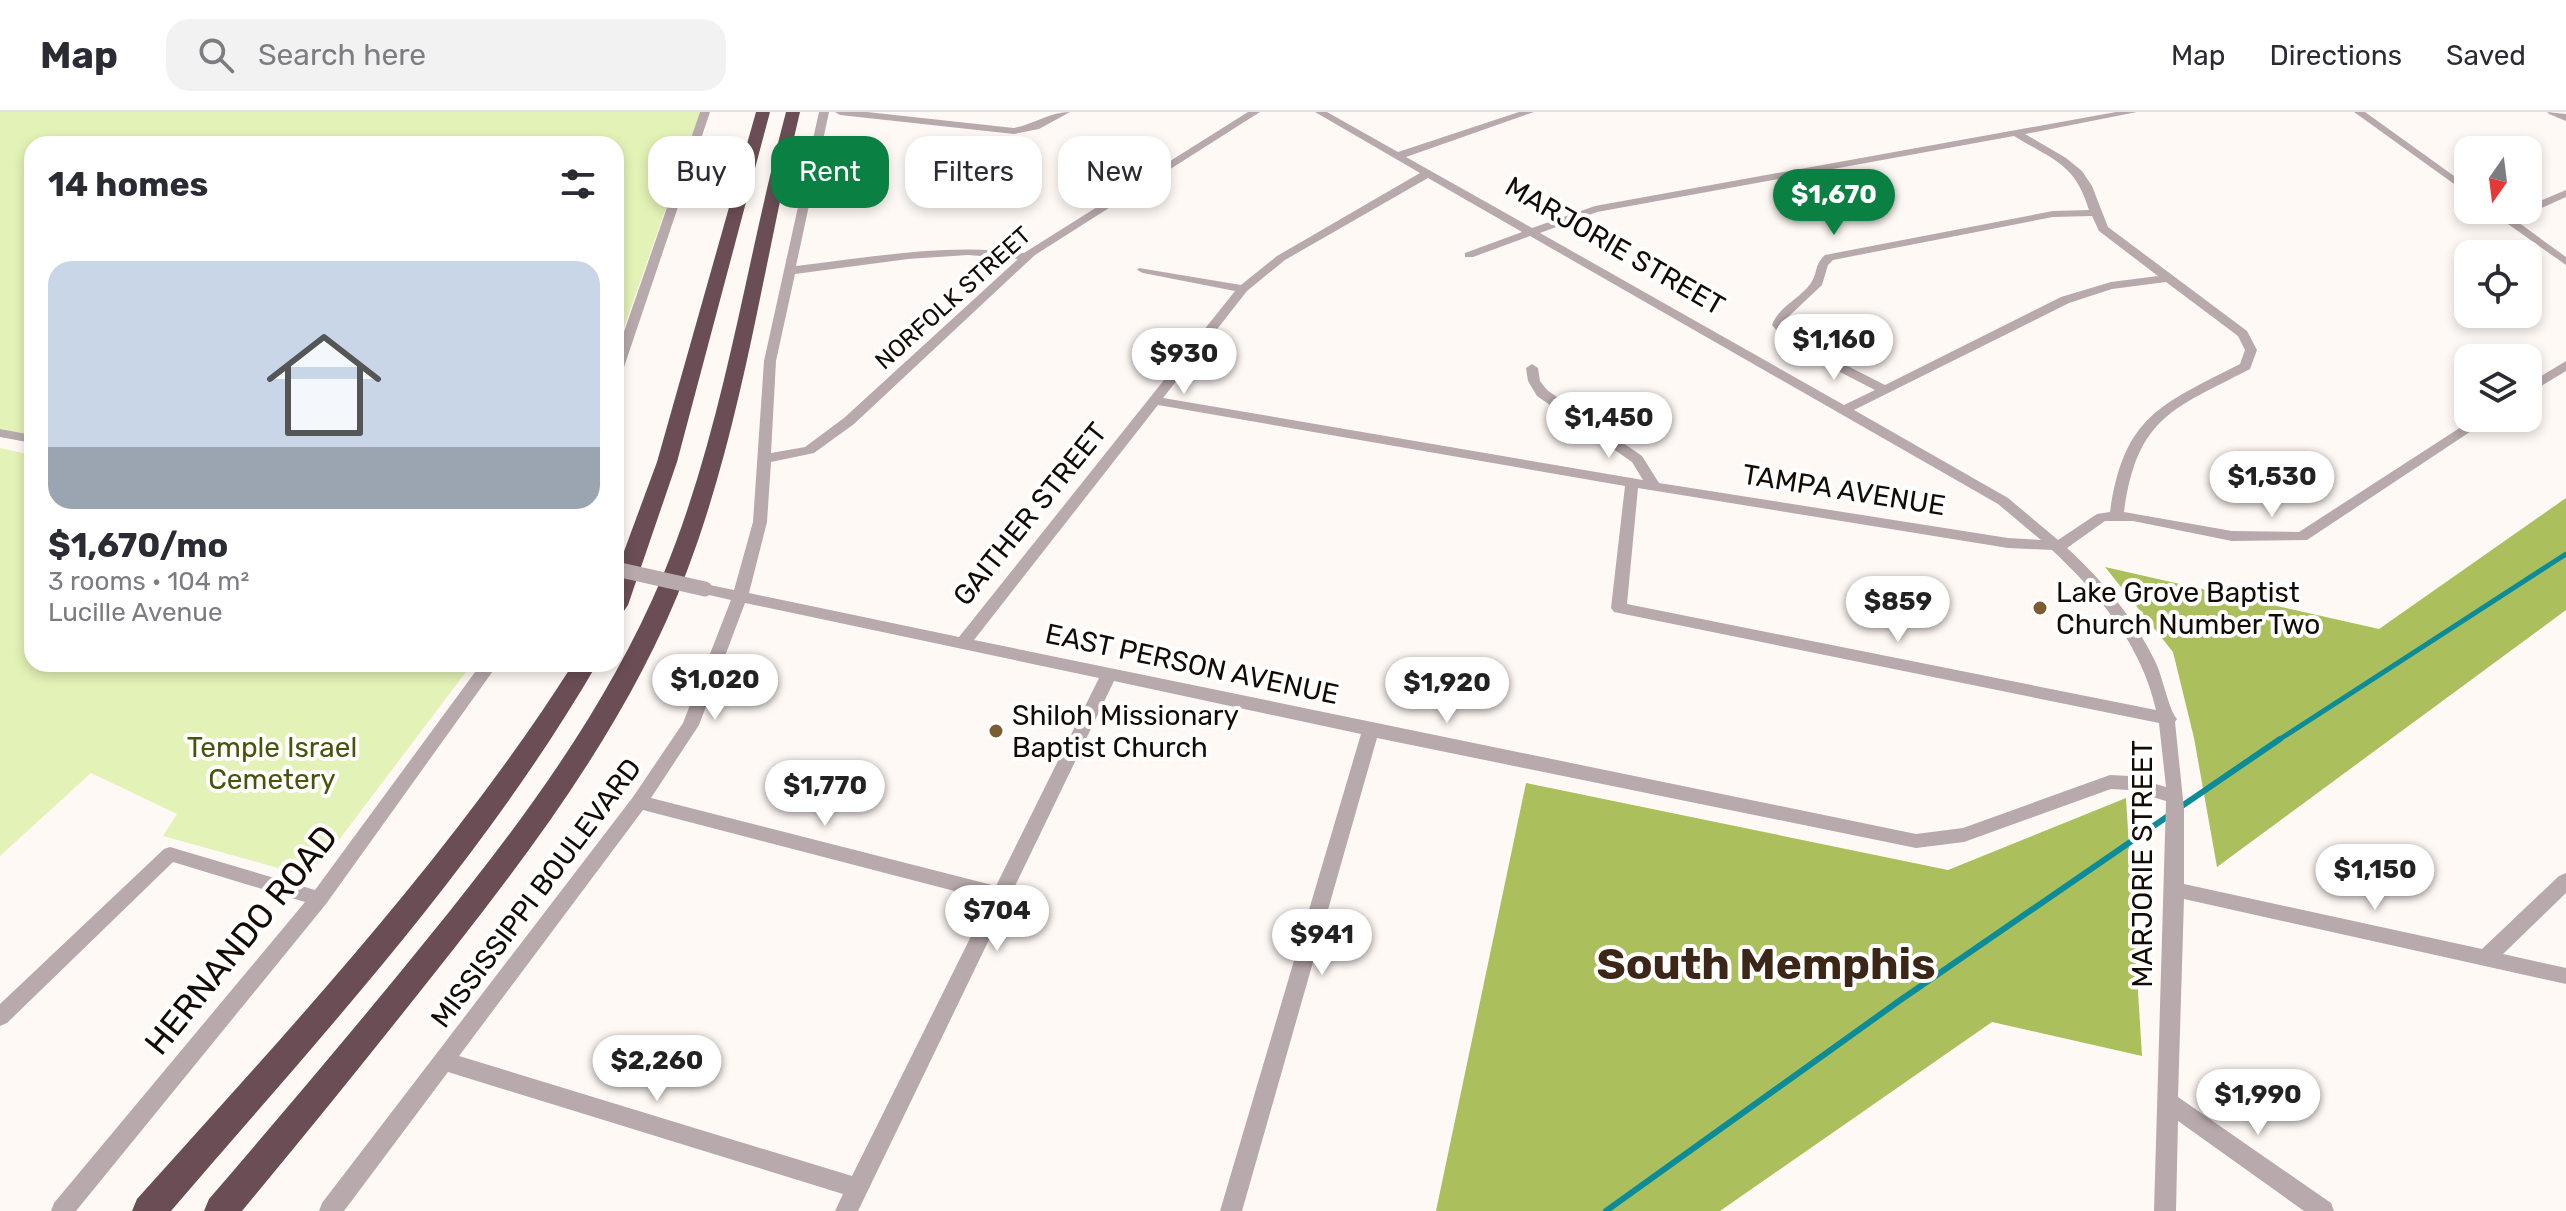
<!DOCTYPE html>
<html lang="en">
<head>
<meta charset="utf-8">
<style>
  :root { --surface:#fff; --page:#f2f2f3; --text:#2b2b33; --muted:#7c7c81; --line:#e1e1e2; --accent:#0b8043 }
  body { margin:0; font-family:Rubik,sans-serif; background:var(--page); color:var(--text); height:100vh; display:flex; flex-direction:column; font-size:30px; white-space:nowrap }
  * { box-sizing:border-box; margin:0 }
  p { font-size:26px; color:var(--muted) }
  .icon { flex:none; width:44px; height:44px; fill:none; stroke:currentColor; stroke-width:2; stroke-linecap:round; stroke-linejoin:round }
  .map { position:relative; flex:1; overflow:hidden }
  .sheet { position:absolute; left:24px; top:24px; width:600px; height:536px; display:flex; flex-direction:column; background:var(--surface); border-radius:24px; box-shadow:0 4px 12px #0003 }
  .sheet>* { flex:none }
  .guide { position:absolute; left:648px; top:24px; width:760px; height:72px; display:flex; gap:16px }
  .needle { width:52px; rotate:194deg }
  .buttons { position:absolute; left:2454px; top:24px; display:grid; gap:16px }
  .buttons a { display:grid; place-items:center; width:88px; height:88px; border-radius:16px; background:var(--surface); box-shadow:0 4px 12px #0003; font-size:40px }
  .price { position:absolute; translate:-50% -68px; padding:0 18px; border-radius:28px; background:#fff; color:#222; font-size:26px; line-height:52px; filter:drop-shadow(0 2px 4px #0008) }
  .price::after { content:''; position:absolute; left:50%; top:48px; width:24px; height:18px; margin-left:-12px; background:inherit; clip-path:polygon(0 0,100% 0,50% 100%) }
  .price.current { background:var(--accent); color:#fff }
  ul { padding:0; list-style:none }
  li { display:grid; align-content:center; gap:16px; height:424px; padding:0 24px }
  li span { display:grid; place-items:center; height:248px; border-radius:24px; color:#555 }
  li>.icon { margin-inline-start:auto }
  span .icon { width:144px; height:144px; fill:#fffc; stroke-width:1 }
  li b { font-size:34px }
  h2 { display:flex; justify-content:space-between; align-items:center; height:96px; padding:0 24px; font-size:34px }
  .pill { padding:0 28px; border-radius:24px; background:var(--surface); box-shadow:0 4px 12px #0003; font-size:28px; line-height:72px }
  .pill.current { background:var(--accent); color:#fff }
  header { display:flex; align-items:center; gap:48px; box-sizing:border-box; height:112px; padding:0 40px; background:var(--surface); border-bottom:2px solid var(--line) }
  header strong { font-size:38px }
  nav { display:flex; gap:44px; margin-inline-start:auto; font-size:28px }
  .search { width:560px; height:72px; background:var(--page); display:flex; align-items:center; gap:20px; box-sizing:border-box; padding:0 28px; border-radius:24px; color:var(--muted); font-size:30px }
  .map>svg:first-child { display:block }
</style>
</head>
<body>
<header>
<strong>Map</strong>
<div class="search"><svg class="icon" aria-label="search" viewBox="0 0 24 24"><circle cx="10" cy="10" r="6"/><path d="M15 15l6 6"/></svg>Search here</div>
<nav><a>Map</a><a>Directions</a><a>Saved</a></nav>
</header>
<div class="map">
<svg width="2566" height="1099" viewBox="0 0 2566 1099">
  <rect width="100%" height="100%" fill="#fff9f5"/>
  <g fill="#e3f2b6">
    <path d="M0 0H700L616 238V32H32V324L0 317Z"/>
    <path d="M0 336 32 343V552H472L323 749 296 761 163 724 177 702 91 661 0 744Z"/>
  </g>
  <g fill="#abc05c">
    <path d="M2566 386V498L2217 755 2194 626 2173 540 2105 455 2379 517Z"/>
    <path d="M1526 671 1948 758 2126 686 2142 944 1992 910 1720 1099H1436Z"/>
  </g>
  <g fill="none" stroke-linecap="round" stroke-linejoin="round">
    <path stroke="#0c8c98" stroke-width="5" d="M2277 629 2566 442"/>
    <g stroke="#0c8c98" stroke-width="6">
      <path d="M2179 696 2280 627"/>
      <path d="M1606 1099 1899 889 2171 702"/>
    </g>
    <g fill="#b8a9ac" fill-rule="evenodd">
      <path d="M700 0H710L622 261 616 265V243Z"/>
      <path d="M819 0H829L796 154C873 145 947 131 1024 141L1248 0H1260L1035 143 854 312 814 341 771 350 767 410 749 481 959 525 1235 179 1143 161 1137 158 1139 156 1241 173 1277 144 1420 61 1315 0H1327L1398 40 1519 0H1534L1406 45 1532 116 1595 94 2116 0H2137L2025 22 2066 46 2082 59 2092 74 2108 115 2247 219 2257 238 2250 257C2173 297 2137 305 2124 400L2232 419 2299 420 2475 306H2491L2307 428 2232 429 2133 409H2105L2067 436C2102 468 2134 506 2155 549 2163 565 2168 596 2177 607L2175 610 2184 697V772L2482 837 2559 764 2566 761V781L2503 842 2566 856V872L2184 787 2178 985 2331 1091 2334 1099H2304L2178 1009 2176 1099H2154L2166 689 2129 678 2111 677 1964 730 1916 736 1377 626 1242 1099H1220L1361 622 1114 569 858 1099H835L843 1082 448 960 344 1099H319L322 1091 633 685 683 611 731 488 700 481 697 477 705 472 734 478 753 410 764 249ZM2014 24C2053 48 2075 51 2089 98L2053 99 1825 143C1814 153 1818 161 1811 171 1800 187 1779 194 1772 213L1782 225 1807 243 1875 278 1844 293 1540 121 1597 100ZM1428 66 1522 120 1465 141V145H1473L1530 124 1998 392 2041 428 2008 426 1659 371 1642 344 1547 278 1540 269 1538 256 1532 252 1526 256 1528 269 1537 284 1632 350 1643 368 1163 286 1247 179 1285 148ZM2092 104 2099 119 2158 164 2111 170 2061 185 1885 273 1816 238 1784 213 1787 206 1822 173 1828 153 1833 148 2053 105ZM968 143 1018 147 844 306 805 335 771 341 776 249 795 162 908 147ZM2166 170 2238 224 2245 238 2240 252C2160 293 2124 304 2110 400L2097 402 2058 428 2008 386 1854 298 2069 191 2112 177ZM1158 293 1625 374 1611 496 1614 500 2159 611 2166 675 2129 664 2110 663 1963 716 1916 722 974 528ZM1638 376 2008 436 2052 438C2099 482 2142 534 2156 598L1627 492ZM745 491 1099 566 996 774 651 686 699 613ZM643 698 989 788 852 1064 459 944Z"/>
      <path d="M835 0H867L1014 16C1034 12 1050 0 1070 0L1039 17 1014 22 840 3Z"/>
      <path d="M2354 0H2365L2468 74V82Z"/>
      <path d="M2547 0 2566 2V9L2549 2Z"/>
      <path d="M2566 78V85L2515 108 2566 145V153L2488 98H2500L2508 104 2520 98H2528V94Z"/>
      <path d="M2566 249V259L2528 282V272Z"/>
      <path d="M0 317 32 323V331L0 325Z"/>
      <path d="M481 552H498L326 792 76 1099H51L54 1091 305 790 173 750 7 911 0 914V892L164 737 170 735 315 778Z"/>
    </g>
    <g fill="#6b4e55" fill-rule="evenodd">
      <path d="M756 0H770L677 350 628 493 624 499 616 501V461L657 350Z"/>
      <path d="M786 0H800C763 153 743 311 687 459 635 597 546 719 456 834 386 923 315 1011 242 1099H204L209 1087C283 1001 356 915 428 826 519 714 607 597 663 463 724 316 745 153 786 0Z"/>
      <path d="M573 552H597C480 753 322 923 171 1099H132L137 1087C291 915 448 748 573 552Z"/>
    </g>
    <path stroke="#b8a9ac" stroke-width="15" d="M616 457 705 477"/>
  </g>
  <g fill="#7c5c31" stroke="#fff" stroke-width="3">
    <circle cx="2040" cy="496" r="8"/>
    <circle cx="996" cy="619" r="8"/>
  </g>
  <g text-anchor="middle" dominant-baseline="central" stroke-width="8" stroke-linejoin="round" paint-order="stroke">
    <g font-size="24" fill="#140b05" stroke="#fff">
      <text transform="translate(953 186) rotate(-42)">NORFOLK STREET</text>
    </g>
    <g font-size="28" fill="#140b05" stroke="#fff">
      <text transform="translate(1615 134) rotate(30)">MARJORIE STREET</text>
      <text transform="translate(1844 378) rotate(9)">TAMPA AVENUE</text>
      <text transform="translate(1030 402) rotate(-51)">GAITHER STREET</text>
      <text transform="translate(1192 552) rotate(12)">EAST PERSON AVENUE</text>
      <text transform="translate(2142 752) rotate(-90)">MARJORIE STREET</text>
      <text transform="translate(536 781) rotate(-53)">MISSISSIPPI BOULEVARD</text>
    </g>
    <g font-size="28" fill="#140b05" stroke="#fff" text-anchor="start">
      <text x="2056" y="480">Lake Grove Baptist<tspan x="2056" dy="32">Church Number Two</tspan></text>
      <text x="1012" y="603">Shiloh Missionary<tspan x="1012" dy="32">Baptist Church</tspan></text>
    </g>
    <g font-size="28" fill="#485409" stroke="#fff">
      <text x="272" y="635">Temple Israel<tspan x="272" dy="32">Cemetery</tspan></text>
    </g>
    <g font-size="34" fill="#140b05" stroke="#fff">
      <text transform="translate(241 828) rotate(-51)">HERNANDO ROAD</text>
    </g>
    <g font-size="44" font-weight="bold" fill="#3b2617" stroke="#fff">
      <text x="1766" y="852">South Memphis</text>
    </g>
  </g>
</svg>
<div class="buttons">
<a><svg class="needle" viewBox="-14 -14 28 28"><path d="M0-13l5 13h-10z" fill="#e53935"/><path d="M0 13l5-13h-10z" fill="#7c7c81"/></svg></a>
<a><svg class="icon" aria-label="locate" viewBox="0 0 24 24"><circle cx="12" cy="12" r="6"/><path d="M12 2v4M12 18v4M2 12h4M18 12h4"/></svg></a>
<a><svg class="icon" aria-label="layers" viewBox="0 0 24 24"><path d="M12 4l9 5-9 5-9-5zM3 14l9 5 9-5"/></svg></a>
</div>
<b class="price current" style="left:1834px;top:125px">$1,670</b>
<b class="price" style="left:1834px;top:270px">$1,160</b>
<b class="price" style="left:1184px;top:284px">$930</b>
<b class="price" style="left:1609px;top:348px">$1,450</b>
<b class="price" style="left:2272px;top:407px">$1,530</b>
<b class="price" style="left:1898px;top:532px">$859</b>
<b class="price" style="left:715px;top:610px">$1,020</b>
<b class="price" style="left:1447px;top:613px">$1,920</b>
<b class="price" style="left:825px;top:716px">$1,770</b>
<b class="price" style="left:2375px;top:800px">$1,150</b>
<b class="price" style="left:997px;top:841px">$704</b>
<b class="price" style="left:1322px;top:865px">$941</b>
<b class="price" style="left:657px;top:991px">$2,260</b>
<b class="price" style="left:2258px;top:1025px">$1,990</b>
<div class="guide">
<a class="pill">Buy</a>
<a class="pill current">Rent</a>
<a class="pill">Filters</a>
<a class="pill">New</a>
</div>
<section class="sheet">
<h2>14 homes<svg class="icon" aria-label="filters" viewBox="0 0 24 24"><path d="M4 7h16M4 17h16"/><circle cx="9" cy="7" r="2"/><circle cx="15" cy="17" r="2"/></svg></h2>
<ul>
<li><span style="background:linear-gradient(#c9d6e8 75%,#9aa5b1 0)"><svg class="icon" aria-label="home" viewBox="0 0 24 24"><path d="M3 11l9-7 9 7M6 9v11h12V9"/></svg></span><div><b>$1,670/mo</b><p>3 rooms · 104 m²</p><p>Lucille Avenue</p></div></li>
</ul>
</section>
</div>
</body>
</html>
